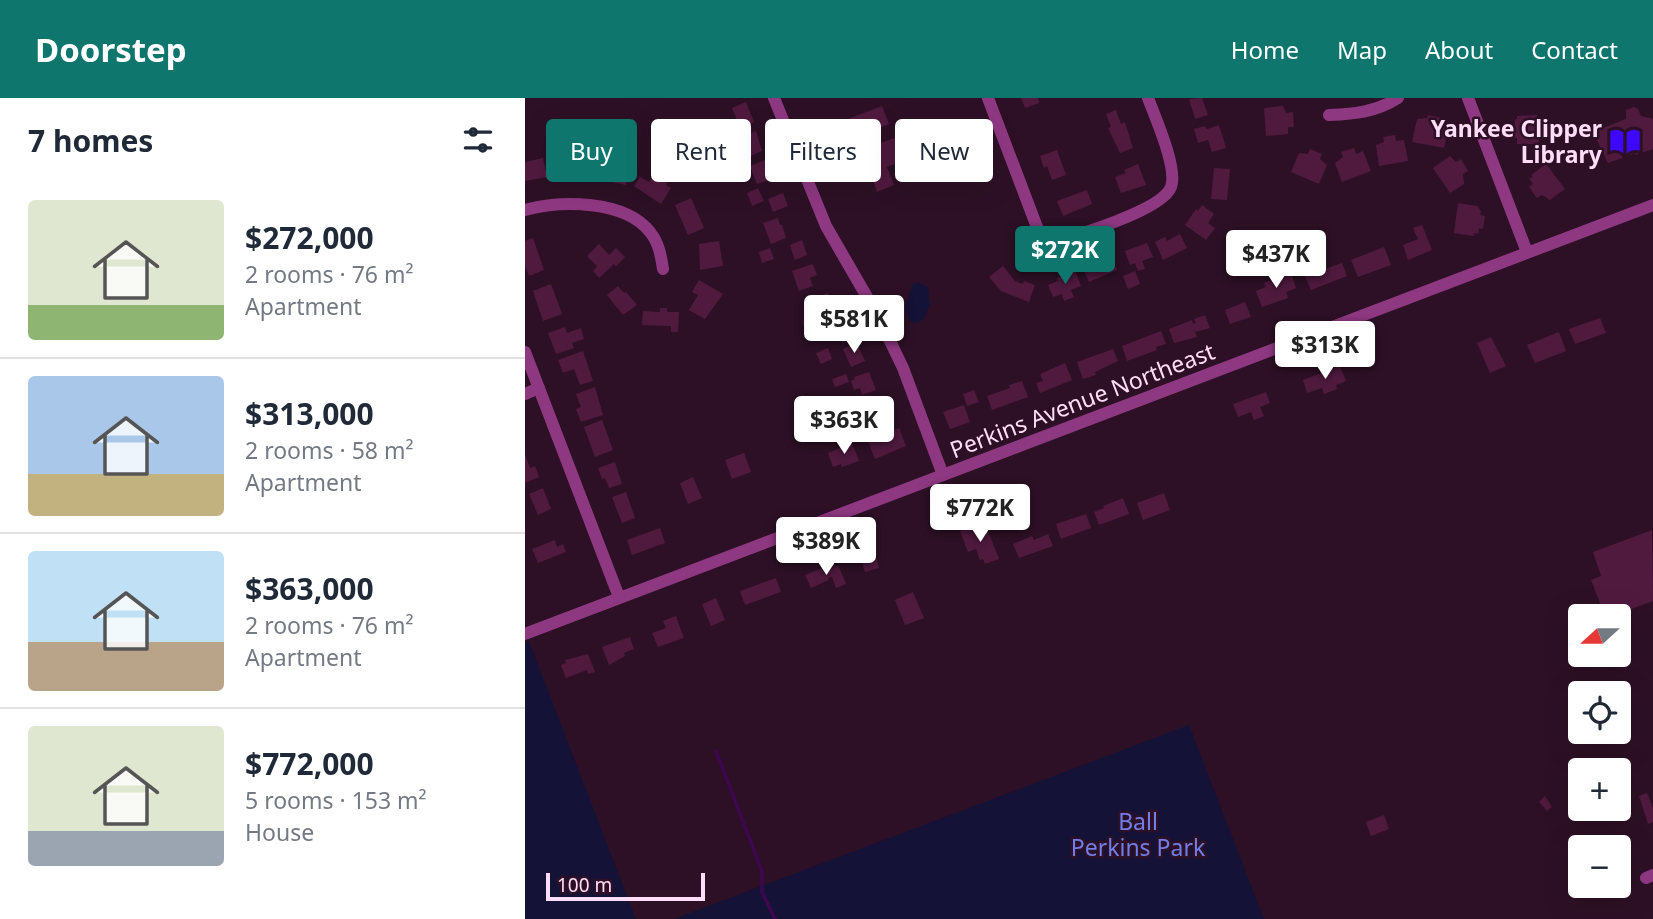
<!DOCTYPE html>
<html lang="en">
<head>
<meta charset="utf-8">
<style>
  :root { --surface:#fff; --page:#f2f2f3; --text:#1f2937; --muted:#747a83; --line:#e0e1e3; --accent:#0f766e }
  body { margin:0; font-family:"Noto Sans",sans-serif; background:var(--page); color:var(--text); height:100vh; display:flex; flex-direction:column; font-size:26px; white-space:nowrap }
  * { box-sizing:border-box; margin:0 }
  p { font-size:23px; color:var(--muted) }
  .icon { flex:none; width:38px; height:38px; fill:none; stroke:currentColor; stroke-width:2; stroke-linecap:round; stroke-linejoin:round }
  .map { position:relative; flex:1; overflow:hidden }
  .sheet { display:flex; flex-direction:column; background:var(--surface); width:525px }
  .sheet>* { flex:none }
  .hud { position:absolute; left:21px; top:21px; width:665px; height:63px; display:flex; gap:14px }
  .needle { width:46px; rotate:249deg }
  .buttons { position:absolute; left:1043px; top:506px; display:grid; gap:14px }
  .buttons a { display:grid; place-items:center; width:63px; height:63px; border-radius:7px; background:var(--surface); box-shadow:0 7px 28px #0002; font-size:35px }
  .scale { position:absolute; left:21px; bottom:18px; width:159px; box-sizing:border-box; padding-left:7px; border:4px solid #ffdcf7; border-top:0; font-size:19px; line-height:24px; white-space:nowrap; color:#ffdcf7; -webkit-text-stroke:5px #2d1025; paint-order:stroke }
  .price { position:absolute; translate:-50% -60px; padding:0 16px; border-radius:7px; background:#fff; color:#222; font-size:23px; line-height:46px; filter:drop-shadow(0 2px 4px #0008) }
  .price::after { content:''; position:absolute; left:50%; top:42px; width:21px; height:16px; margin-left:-10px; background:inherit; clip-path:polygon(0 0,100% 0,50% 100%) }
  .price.selected { background:var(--accent); color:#fff }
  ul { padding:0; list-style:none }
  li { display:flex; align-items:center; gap:21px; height:175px; padding:0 28px }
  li+li { border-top:2px solid var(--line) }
  li span { display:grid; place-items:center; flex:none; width:196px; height:140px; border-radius:7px; color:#555 }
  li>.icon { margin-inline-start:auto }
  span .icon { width:84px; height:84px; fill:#fffc; stroke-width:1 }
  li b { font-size:30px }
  h2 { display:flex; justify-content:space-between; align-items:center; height:84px; padding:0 28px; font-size:30px }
  .chip { padding:0 24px; border-radius:7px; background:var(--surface); box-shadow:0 7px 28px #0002; font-size:24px; line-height:63px }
  .chip.selected { background:var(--accent); color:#fff }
  header { display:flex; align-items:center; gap:42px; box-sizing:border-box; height:98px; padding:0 35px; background:var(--accent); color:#fff }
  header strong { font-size:33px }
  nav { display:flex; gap:38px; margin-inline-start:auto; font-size:24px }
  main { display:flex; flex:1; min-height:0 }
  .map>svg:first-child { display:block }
</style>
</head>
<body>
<header>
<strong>Doorstep</strong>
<nav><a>Home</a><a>Map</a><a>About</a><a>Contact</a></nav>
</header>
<main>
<section class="sheet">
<h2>7 homes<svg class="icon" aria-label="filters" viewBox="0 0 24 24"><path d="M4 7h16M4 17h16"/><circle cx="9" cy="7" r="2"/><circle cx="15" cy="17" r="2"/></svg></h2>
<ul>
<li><span style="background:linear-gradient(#dfe7d0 75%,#8fb573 0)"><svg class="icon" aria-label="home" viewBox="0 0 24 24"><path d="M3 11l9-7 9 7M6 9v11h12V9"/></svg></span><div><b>$272,000</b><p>2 rooms · 76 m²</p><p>Apartment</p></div></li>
<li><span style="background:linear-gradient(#a9c7e8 70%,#c2b280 0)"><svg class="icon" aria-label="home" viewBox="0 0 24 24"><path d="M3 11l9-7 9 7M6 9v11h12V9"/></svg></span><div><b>$313,000</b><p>2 rooms · 58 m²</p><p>Apartment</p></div></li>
<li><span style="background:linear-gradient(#bfe0f5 65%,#b9a48a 0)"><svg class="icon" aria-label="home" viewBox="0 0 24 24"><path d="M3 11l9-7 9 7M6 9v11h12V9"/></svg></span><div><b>$363,000</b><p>2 rooms · 76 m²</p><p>Apartment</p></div></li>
<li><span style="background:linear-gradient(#dfe7d0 75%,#9aa5b1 0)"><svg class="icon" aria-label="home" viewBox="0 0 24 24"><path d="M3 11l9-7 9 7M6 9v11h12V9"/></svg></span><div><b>$772,000</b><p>5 rooms · 153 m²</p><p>House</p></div></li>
</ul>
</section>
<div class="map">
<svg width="1128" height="821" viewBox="0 0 1128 821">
  <rect width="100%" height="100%" fill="#2d1025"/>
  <g fill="#151238">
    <path d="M393 184 403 189 405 206 399 221 391 225 385 223 380 211 387 187Z"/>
    <path d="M4 543 111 821H0V545Z"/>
    <path d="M664 627 739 821H149Z"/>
  </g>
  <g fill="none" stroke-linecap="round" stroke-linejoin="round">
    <path stroke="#3d074f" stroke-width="3.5" d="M191 653 237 773V794L250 821"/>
  </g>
  <g fill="#501a3f">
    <path d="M496 0H513L514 5 500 10Z"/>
    <path d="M677 0 683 17 670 21 664 1Z"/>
    <path d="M221 4 229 24 215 30 207 10Z"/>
    <path d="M357 8 364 26 349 32 353 46 383 35 391 58 362 69 369 87 352 94 345 74 336 77 335 73 329 75 327 70 324 71 307 27Z"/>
    <path d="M758 8 761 15 768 14 769 29H763V36L741 38 739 10Z"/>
    <path d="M1109 9 1113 11 1116 18 1128 21V51L1111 57 1110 55 1083 65 1068 34 1101 21V12Z"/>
    <path d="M591 12 596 26 600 24 608 50 595 55 583 30 586 29 581 16Z"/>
    <path d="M903 17 917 20 918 25 924 26 919 50 887 44 892 21 902 20Z"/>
    <path d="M1012 17 1014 46H992V40H986L985 27H990V21H992V18Z"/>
    <path d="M694 27 701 50 687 54 683 42 673 45 669 31 680 28 682 31Z"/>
    <path d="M199 30 203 39 193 43 190 34Z"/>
    <path d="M231 33 237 53 223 59 216 39Z"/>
    <path d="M870 37 871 43 879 42 883 63 854 68 851 47 859 44 858 39Z"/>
    <path d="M200 42 204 51 193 55 189 46Z"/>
    <path d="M829 50 831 56 838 53 846 73 817 84 810 65 818 59 816 54Z"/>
    <path d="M785 51 797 56 795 61 802 67 794 86 766 74 774 55 783 56Z"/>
    <path d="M532 52 541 77 527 82 522 68 519 70 515 58Z"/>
    <path d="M62 57V78H49L48 73 29 74V58Z"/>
    <path d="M925 58 931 64 936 61 943 73 938 76 939 86 925 95 908 70Z"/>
    <path d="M18 60 22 79 0 83V64Z"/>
    <path d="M240 62 247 81 232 86 225 68Z"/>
    <path d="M72 65 104 71 101 87 69 80Z"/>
    <path d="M613 66 621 87 596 95 590 79 601 75 599 72Z"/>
    <path d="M1021 66 1040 91 1025 102 1017 97 1012 100 1004 89 1008 86 1004 81 1008 79 1006 77Z"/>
    <path d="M689 70 705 71 702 102 686 101Z"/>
    <path d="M115 79 124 84 127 79 134 84 136 79 143 83 141 87 146 90 136 106 109 88Z"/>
    <path d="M233 90 239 103 227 108 222 95Z"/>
    <path d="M562 92 567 106 538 118 532 103Z"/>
    <path d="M258 95 263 108 248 114 243 101Z"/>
    <path d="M166 100 179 130 163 137 150 107Z"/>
    <path d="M933 105 952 108 956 113 955 117 960 118 958 131 954 130 953 136 949 135V138L929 135Z"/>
    <path d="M677 107 689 116 683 125 690 130 681 142 660 127 671 111 673 113Z"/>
    <path d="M253 120 255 127H257L261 140 246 146 238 125Z"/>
    <path d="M897 127 907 152 883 162 878 147 893 141 888 130Z"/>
    <path d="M655 136 662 150 638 162 630 144 640 139 642 143Z"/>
    <path d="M8 140 19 172 4 178 0 168V143Z"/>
    <path d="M277 142 282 157 270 162 265 147Z"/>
    <path d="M194 143 198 168 175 172 174 146Z"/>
    <path d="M622 145 628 159 617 163 620 171 613 173 610 165 605 167 600 153Z"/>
    <path d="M74 146 84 157 91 150 100 159 91 168 89 166 74 180 68 173 72 168 62 158Z"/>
    <path d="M859 149 866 167 833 179 826 162Z"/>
    <path d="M245 150 249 161 237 165 234 154Z"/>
    <path d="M587 161 592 172 564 184 558 170Z"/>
    <path d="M817 165 822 178 786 192 780 178Z"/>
    <path d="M288 166 292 177 285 180 288 188 274 193 267 173Z"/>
    <path d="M478 168 490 183 498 186 499 183 510 187 504 204 476 193 464 179Z"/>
    <path d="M550 173 556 188 546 192 549 199 539 203 537 196 528 199 523 187 533 183 532 180Z"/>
    <path d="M610 173 615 186 603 191 598 178Z"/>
    <path d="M766 175 771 190 761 194 763 200 737 209 731 193 741 189 739 185Z"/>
    <path d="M174 182 198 196 180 221 164 212 173 197 167 194Z"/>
    <path d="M26 186 37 216 18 223 8 193Z"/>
    <path d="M93 188 99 195 101 194 112 207 98 217 82 197Z"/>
    <path d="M303 195 310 212 291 220 287 210 292 208 289 200Z"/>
    <path d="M720 204 726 219 705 226 700 212Z"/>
    <path d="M135 210H142V214H154L153 234H146V228L117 227 118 213 135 214Z"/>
    <path d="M680 217 685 230 670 234 672 239 649 245 644 231 667 222 668 226 671 225 669 221Z"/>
    <path d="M288 218 293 231 282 236 277 223Z"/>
    <path d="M1075 220 1081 235 1050 246 1044 231Z"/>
    <path d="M40 229 42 235 56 230 59 241 47 245 49 250 31 256 23 235Z"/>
    <path d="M636 233 641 246 631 249 632 252 602 263 597 248Z"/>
    <path d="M1034 234 1041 253 1010 265 1002 247Z"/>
    <path d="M966 239 981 268 965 275 952 245Z"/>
    <path d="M332 245 340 263 326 269 318 251Z"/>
    <path d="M303 250 307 261 296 266 291 255Z"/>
    <path d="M588 251 593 263 570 274 571 277 558 281 552 264Z"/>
    <path d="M58 253 68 283 55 287 49 271 38 275 33 262Z"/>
    <path d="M540 265 547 282 515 295 511 285 518 283 515 276Z"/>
    <path d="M815 268 821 283 811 287 812 291 799 296 797 290 782 295 778 282Z"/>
    <path d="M344 274 351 292 337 297 335 290 329 292 326 283 330 281 329 279Z"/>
    <path d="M321 276 324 284 310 289 307 281Z"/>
    <path d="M497 283 503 299 467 312 462 298 485 290 484 287Z"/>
    <path d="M70 289 78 317 56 324 51 311 56 309 51 296Z"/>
    <path d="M449 292 454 304 442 308 438 296Z"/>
    <path d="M741 294 745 305 735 309 739 318 729 322 726 314 713 319 708 306Z"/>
    <path d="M439 307 445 324 425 331 418 314Z"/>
    <path d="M77 322 88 352 70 359 59 329Z"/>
    <path d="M374 330 381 348 350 361 343 343Z"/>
    <path d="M327 345 334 363 317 369 316 366 308 369 303 355Z"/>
    <path d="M219 355 226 374 207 381 200 362Z"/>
    <path d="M0 356 5 370 10 368 14 379 0 385Z"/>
    <path d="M90 364 97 386 84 390 80 380 77 381 73 370Z"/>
    <path d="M168 379 177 400 163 406 155 385Z"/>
    <path d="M18 390 26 411 13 417 4 396Z"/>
    <path d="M101 394 110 420 97 425 87 399Z"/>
    <path d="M639 395 645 412 618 422 612 405Z"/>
    <path d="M598 400 604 416 574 427 569 414 579 410 578 408Z"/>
    <path d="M561 416 566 430 536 441 531 426Z"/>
    <path d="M451 427 455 436 463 433 474 461 460 466 458 461 455 462 451 451 443 454 435 433Z"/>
    <path d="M135 430 140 445 107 457 102 442Z"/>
    <path d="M1127 432 1128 503 1087 518H1080L1066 482 1076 478 1068 454Z"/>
    <path d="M345 436 354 470 340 474 329 441Z"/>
    <path d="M523 436 528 448 494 460 488 446 507 438 509 442Z"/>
    <path d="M30 442 32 449 38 446 41 454 13 465 7 451Z"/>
    <path d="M313 467 321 486 311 490 307 479 303 480 304 482 286 490 280 477 299 469 301 474Z"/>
    <path d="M251 480 256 494 220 507 215 493Z"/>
    <path d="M388 494 399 520 380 527 370 502Z"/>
    <path d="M191 500 200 522 186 528 177 506Z"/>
    <path d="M151 518 159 540 133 549 127 535 141 530 138 523Z"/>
    <path d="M105 539 109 551 99 555 100 558 84 567 77 549Z"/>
    <path d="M63 556 70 574 63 576 62 572 41 580 36 567 41 565 40 562Z"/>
    <path d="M1122 695 1128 710V724L1123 726 1114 698Z"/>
    <path d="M1020 698 1027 709 1022 713 1014 704Z"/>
    <path d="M859 717 864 731 846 738 841 724Z"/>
  </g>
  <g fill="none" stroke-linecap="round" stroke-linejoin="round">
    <g stroke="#8f3882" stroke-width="12">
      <path d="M249 0 301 128 353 218 378 270 418 377"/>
      <path d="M463 0 515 137 525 145C550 138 638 112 646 89 653 70 630 19 623 0"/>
      <path d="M943 0 1002 154"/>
      <path d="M804 17C830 16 851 14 873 0"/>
      <path d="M0 112C36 102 100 102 125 134 134 145 136 158 138 171"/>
      <path d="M0 254 94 499"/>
      <path d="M0 296 14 290"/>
      <path d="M0 536 1128 107"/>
      <path d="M1121 780 1128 777"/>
    </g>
  </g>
  <defs>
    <symbol id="library-bare" viewBox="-9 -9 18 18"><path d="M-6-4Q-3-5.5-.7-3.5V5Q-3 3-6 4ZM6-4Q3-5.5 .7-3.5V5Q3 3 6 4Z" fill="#3e08ff" stroke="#2d1025" stroke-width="2.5" paint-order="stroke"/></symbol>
  </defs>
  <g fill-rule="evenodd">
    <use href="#library-bare" x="1078" y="21" width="44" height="44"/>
  </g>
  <g text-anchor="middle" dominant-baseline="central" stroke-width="5" stroke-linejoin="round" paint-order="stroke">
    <g font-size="23" font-weight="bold" fill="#ffdcf7" stroke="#2d1025" text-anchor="end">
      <text x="1077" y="30">Yankee Clipper<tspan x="1077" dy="26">Library</tspan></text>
    </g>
    <g font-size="23" fill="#ffdcf7" stroke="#2d1025">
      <text transform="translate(557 302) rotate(-21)">Perkins Avenue Northeast</text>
    </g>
    <g font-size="23" fill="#6e7eeb" stroke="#2d1025">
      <text x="613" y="723">Ball<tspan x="613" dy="26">Perkins Park</tspan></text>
    </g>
  </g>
</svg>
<div class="buttons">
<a><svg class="needle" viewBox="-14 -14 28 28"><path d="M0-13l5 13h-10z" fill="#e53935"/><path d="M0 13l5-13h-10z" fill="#747a83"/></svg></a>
<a><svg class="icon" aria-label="locate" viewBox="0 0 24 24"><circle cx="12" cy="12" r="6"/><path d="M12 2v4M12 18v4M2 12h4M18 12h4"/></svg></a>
<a>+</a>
<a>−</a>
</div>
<div class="scale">100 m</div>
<b class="price selected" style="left:540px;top:188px">$272K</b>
<b class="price" style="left:751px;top:192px">$437K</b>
<b class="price" style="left:329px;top:257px">$581K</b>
<b class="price" style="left:800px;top:283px">$313K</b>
<b class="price" style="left:319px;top:358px">$363K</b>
<b class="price" style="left:455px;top:446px">$772K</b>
<b class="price" style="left:301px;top:479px">$389K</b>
<div class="hud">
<a class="chip selected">Buy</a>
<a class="chip">Rent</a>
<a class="chip">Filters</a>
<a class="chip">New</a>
</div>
</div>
</main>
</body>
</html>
